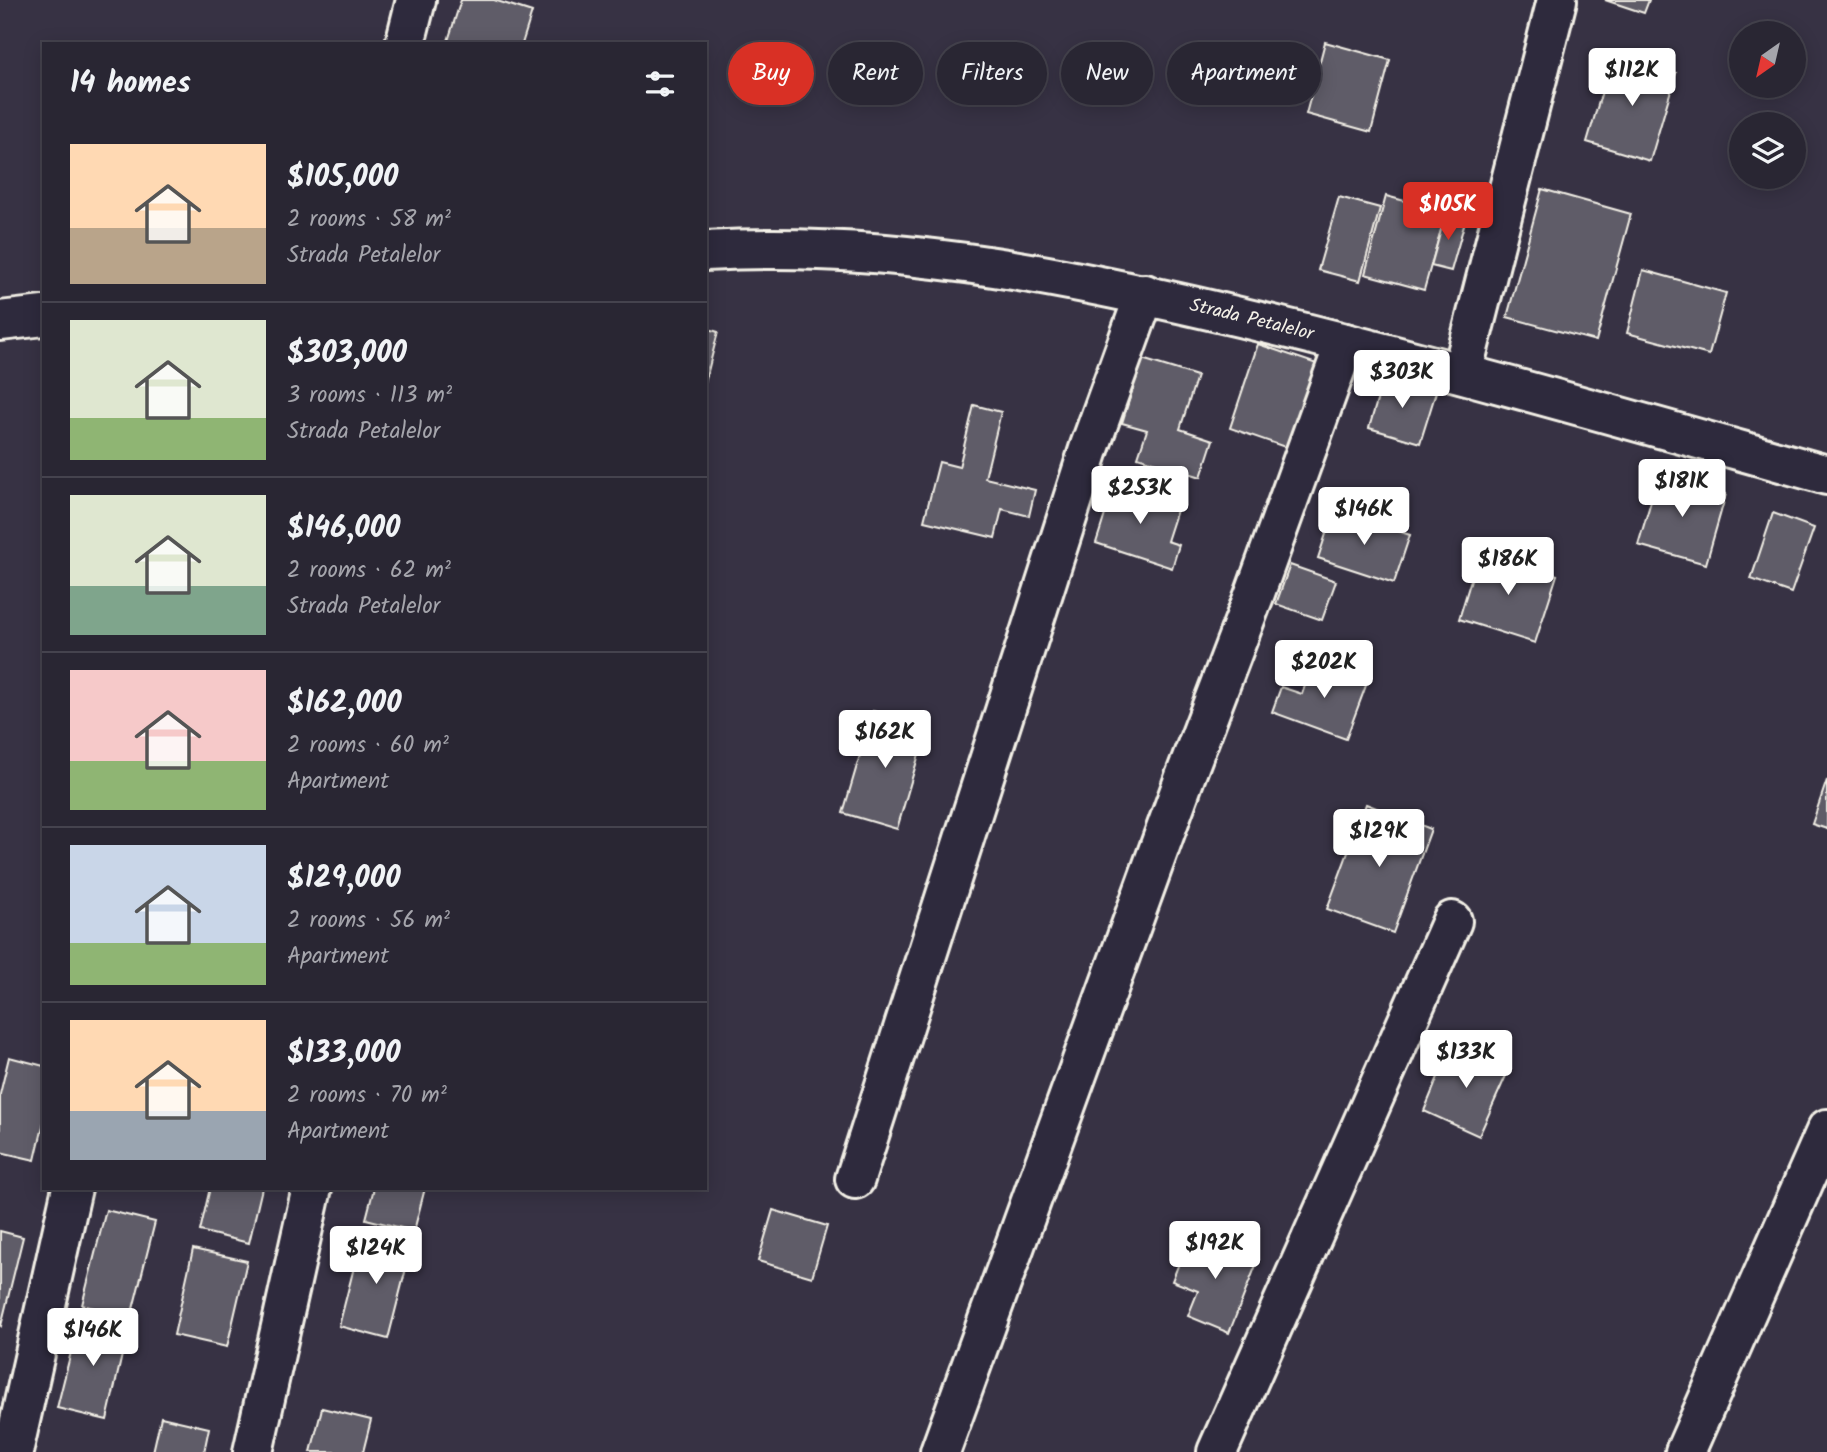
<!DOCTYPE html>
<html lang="en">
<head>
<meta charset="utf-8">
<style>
  :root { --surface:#292633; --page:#312e3b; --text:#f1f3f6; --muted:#a5a5ac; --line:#45434e; --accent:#d93025 }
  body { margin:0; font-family:Kalam,sans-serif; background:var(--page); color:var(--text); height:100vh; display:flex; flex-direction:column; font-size:26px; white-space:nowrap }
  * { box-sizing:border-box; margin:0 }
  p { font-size:23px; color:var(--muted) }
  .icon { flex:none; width:38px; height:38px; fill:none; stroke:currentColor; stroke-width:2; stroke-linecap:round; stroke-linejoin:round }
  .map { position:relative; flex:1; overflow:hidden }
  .details { position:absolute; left:42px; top:42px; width:665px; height:1148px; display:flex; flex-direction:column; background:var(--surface); border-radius:0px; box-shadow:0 4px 18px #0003,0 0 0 2px var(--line) }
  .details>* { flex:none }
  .top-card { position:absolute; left:728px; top:42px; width:665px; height:63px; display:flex; gap:14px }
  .needle { width:46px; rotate:214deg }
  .fabs { position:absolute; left:1729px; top:21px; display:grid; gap:14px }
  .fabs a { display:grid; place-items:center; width:77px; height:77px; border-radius:50%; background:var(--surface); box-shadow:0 4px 18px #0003,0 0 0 2px var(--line); font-size:35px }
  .price { position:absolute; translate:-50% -60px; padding:0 16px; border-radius:7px; background:#fff; color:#222; font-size:23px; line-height:46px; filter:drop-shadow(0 2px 4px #0008) }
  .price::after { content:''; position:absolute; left:50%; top:42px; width:21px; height:16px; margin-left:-10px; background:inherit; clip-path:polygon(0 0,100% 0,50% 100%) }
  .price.current { background:var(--accent); color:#fff }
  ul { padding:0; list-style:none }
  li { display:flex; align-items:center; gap:21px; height:175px; padding:0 28px }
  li+li { border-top:2px solid var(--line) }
  li span { display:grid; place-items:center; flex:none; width:196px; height:140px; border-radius:0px; color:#555 }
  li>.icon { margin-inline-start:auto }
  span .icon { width:84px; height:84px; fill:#fffc; stroke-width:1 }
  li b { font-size:30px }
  h2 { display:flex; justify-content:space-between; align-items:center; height:84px; padding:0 28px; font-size:30px }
  .chip { padding:0 24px; border-radius:32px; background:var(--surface); box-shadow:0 4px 18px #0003,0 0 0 2px var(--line); font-size:24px; line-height:63px }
  .chip.current { background:var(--accent); color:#fff }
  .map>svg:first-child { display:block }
</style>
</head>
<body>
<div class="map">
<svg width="1827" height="1452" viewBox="0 0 1827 1452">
  <rect width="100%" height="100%" fill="#373244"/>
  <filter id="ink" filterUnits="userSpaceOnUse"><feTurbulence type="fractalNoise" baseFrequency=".0143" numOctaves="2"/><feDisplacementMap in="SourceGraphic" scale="14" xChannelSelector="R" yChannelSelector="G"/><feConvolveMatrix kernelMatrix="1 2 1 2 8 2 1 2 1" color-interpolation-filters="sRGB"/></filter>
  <g filter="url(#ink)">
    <g fill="#5f5c67" stroke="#f4f1e8" stroke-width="2">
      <path d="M461 0H494L532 12 522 44H447Z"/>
      <path d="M1605 0H1649L1644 13Z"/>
      <path d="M1325 42 1390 60 1371 132 1306 114Z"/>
      <path d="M1613 54 1676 73 1650 161 1587 142Z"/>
      <path d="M1542 189 1631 214 1596 341 1507 317Z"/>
      <path d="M1386 196 1446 212 1424 290 1365 274Z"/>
      <path d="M1339 197 1380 208 1360 281 1318 270Z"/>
      <path d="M1446 212 1466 218 1451 271 1431 266Z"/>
      <path d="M1643 270 1726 293 1709 355 1627 333Z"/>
      <path d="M705 328 718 332 705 383Z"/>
      <path d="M1258 344 1317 364 1288 448 1230 428Z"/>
      <path d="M1142 359 1197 376 1180 429 1213 440 1201 477 1138 457 1147 430 1122 423Z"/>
      <path d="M1384 377 1436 392 1420 443 1369 428Z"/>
      <path d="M974 405 1001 412 985 478 1035 490 1029 516 1002 509 995 538 924 521 939 462 959 467Z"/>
      <path d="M1659 474 1726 494 1706 564 1638 545Z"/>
      <path d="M1115 483 1179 504 1167 541 1179 545 1172 568 1096 543Z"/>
      <path d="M1334 510 1410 535 1394 583 1318 558Z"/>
      <path d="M1773 513 1814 528 1791 593 1751 579Z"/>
      <path d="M1480 550 1557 575 1535 643 1459 619Z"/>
      <path d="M1290 565 1336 581 1322 620 1276 604Z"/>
      <path d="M1314 661 1368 680 1346 739 1272 712 1281 687 1302 694Z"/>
      <path d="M873 711 927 727 897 829 843 813Z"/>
      <path d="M1827 780V829L1812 824Z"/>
      <path d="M1366 804 1431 829 1393 933 1327 909Z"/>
      <path d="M1452 1043 1509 1069 1479 1136 1424 1111Z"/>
      <path d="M9 1057 44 1066V1122L35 1160 0 1152V1094Z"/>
      <path d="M210 1188H262L249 1243 200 1231Z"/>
      <path d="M374 1188H425L414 1231 366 1219Z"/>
      <path d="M106 1210 155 1222 131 1317 82 1305Z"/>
      <path d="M773 1210 827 1226 812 1277 758 1261Z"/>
      <path d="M0 1231 23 1237 1 1326 0 1325Z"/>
      <path d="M363 1232 412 1245 388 1339 339 1326Z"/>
      <path d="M1191 1233 1258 1260 1229 1333 1188 1316 1198 1291 1172 1281Z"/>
      <path d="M193 1249 247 1261 227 1347 174 1335Z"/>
      <path d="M80 1316 128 1329 107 1420 57 1408Z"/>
      <path d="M322 1408 371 1420 363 1452H311Z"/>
      <path d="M161 1417 209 1428 204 1452H153Z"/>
    </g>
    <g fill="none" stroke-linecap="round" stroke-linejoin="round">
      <defs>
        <g id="street">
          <path d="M405 44 416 0"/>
          <path id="s1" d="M705 251C900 239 1093 281 1281 327 1464 372 1645 424 1827 475"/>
          <path d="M0 321 44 316"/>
          <path d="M1462 373 1557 0"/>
          <path d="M855 1179 1090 446 1145 294"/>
          <path d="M13 1452 72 1188"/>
          <path d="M253 1452 312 1188"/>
          <path d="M940 1452 1185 777 1255 593 1345 343"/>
          <path d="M1217 1452 1452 921"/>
          <path d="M1685 1452 1827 1129"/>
        </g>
      </defs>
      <use href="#street" stroke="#f4f1e8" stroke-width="44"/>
      <use href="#street" stroke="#2f2a3d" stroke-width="38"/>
    </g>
  </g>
  <g text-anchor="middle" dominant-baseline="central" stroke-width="7" stroke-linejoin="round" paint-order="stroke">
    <g font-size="19" fill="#f4f1e8" stroke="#2f2a3d">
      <text stroke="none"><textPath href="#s1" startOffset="553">Strada Petalelor</textPath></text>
    </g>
  </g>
</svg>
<div class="fabs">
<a><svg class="needle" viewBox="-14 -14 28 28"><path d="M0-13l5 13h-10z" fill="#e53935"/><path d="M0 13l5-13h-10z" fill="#a5a5ac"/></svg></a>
<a><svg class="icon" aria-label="layers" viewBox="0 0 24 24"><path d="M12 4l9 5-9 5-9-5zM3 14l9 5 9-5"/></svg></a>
</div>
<b class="price" style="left:1632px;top:108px">$112K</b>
<b class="price current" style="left:1448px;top:242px">$105K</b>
<b class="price" style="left:1402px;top:410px">$303K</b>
<b class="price" style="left:1682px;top:519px">$181K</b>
<b class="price" style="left:1140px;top:526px">$253K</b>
<b class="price" style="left:1364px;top:547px">$146K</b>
<b class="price" style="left:1508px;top:597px">$186K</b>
<b class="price" style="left:1324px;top:700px">$202K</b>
<b class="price" style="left:885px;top:770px">$162K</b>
<b class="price" style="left:1379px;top:869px">$129K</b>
<b class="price" style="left:1466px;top:1090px">$133K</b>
<b class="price" style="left:1215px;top:1281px">$192K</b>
<b class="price" style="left:376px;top:1286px">$124K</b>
<b class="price" style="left:93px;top:1368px">$146K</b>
<div class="top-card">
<a class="chip current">Buy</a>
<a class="chip">Rent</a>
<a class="chip">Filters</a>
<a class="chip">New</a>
<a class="chip">Apartment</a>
</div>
<section class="details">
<h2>14 homes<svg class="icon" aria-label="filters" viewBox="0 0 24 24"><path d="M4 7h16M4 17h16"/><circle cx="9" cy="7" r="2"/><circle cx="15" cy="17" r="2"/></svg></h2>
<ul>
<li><span style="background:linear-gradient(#ffd9b3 60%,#b9a48a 0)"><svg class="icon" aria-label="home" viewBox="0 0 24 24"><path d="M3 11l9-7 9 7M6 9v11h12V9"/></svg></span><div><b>$105,000</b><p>2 rooms · 58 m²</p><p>Strada Petalelor</p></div></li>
<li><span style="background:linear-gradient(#dfe7d0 70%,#8fb573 0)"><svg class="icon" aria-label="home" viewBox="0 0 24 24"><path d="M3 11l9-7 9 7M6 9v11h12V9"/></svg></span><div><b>$303,000</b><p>3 rooms · 113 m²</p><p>Strada Petalelor</p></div></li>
<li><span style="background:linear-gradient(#dfe7d0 65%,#7fa58c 0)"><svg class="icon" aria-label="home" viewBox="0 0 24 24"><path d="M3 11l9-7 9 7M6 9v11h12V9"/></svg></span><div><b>$146,000</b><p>2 rooms · 62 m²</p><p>Strada Petalelor</p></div></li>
<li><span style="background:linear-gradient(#f6c9c9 65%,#8fb573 0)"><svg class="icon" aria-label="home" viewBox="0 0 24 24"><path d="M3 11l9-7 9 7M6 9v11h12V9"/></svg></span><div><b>$162,000</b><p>2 rooms · 60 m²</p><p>Apartment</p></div></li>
<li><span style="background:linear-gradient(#c9d6e8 70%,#8fb573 0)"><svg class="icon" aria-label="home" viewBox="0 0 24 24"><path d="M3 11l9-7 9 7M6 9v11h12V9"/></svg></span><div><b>$129,000</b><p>2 rooms · 56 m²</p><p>Apartment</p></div></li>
<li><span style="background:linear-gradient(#ffd9b3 65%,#9aa5b1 0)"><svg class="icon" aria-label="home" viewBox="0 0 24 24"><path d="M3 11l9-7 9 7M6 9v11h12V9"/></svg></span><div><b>$133,000</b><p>2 rooms · 70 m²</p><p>Apartment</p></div></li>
</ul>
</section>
</div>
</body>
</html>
